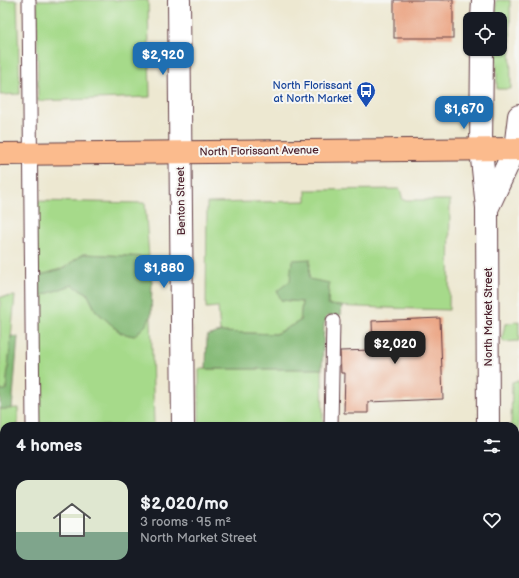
<!DOCTYPE html>
<html lang="en">
<head>
<meta charset="utf-8">
<style>
  :root { --surface:#171b24; --page:#20242c; --text:#f1f3f6; --muted:#9ea1a6; --accent:#1f6fb2 }
  body { margin:0; font-family:"Balsamiq Sans",sans-serif; background:var(--page); color:var(--text); height:100vh; display:flex; flex-direction:column; font-size:15px; white-space:nowrap }
  * { box-sizing:border-box; margin:0 }
  p { font-size:13px; color:var(--muted) }
  .icon { flex:none; width:22px; height:22px; fill:none; stroke:currentColor; stroke-width:2; stroke-linecap:round; stroke-linejoin:round }
  .map { position:relative; flex:1; overflow:hidden }
  .panel { position:absolute; left:0px; top:422px; width:519px; height:156px; display:flex; flex-direction:column; background:var(--surface); border-radius:12px 12px 0 0; box-shadow:0 1px 3px #0004 }
  .panel>* { flex:none }
  .buttons { position:absolute; left:463px; top:12px; display:grid; gap:8px }
  .buttons a { display:grid; place-items:center; width:44px; height:44px; border-radius:8px; background:var(--surface); box-shadow:0 1px 3px #0004; font-size:20px }
  .price { position:absolute; translate:-50% -34px; padding:0 9px; border-radius:8px; background:var(--accent); color:#fff; font-size:13px; line-height:26px; filter:drop-shadow(0 1px 2px #0008) }
  .price::after { content:''; position:absolute; left:50%; top:24px; width:12px; height:9px; margin-left:-6px; background:inherit; clip-path:polygon(0 0,100% 0,50% 100%) }
  .price.selected { background:#222; color:#fff }
  ul { padding:0; list-style:none }
  li { display:flex; align-items:center; gap:12px; height:100px; padding:0 16px }
  li span { display:grid; place-items:center; flex:none; width:112px; height:80px; border-radius:12px; color:#555 }
  li>.icon { margin-inline-start:auto }
  span .icon { width:48px; height:48px; fill:#fffc; stroke-width:1 }
  li b { font-size:17px }
  h2 { display:flex; justify-content:space-between; align-items:center; height:48px; padding:0 16px; font-size:17px }
  .map>svg:first-child { display:block }
</style>
</head>
<body>
<div class="map">
<svg width="519" height="578" viewBox="0 0 519 578">
  <rect width="100%" height="100%" fill="#f6f6f2"/>
  <filter id="ink" filterUnits="userSpaceOnUse"><feTurbulence type="fractalNoise" baseFrequency=".025" numOctaves="2"/><feDisplacementMap in="SourceGraphic" scale="8" xChannelSelector="R" yChannelSelector="G"/><feConvolveMatrix kernelMatrix="1 2 1 2 8 2 1 2 1" color-interpolation-filters="sRGB"/></filter>
  <filter id="wash" filterUnits="userSpaceOnUse"><feTurbulence type="fractalNoise" baseFrequency=".012" numOctaves="4" result="noise"/><feDisplacementMap in="SourceGraphic" scale="16" xChannelSelector="R" yChannelSelector="G"/><feGaussianBlur stdDeviation="0.9" result="paint"/><feColorMatrix in="noise" values="0 0 0 0 0 0 0 0 0 0 0 0 0 0 0 0 0 1.4 0 .05"/><feComposite in="paint" operator="in"/></filter>
  <g filter="url(#wash)">
    <rect width="100%" height="100%" fill="#ede8d1"/>
    <g fill="#a6da8a" stroke="#787c5a">
      <path d="M0 0H17L20 94 0 95Z"/>
      <path d="M37 0H148L150 97 38 101Z"/>
      <path d="M496 0H510L511 89H497L496 49H500V19H496Z"/>
      <path d="M400 189 403 200H450L449 310 328 306 329 283 309 280 310 259 290 281 281 300 302 302 300 321 276 334 220 332 218 307 206 308 207 203 306 201V190Z"/>
      <path d="M35 201 145 203 149 257 83 254 64 268 35 277Z"/>
      <path d="M72 285 87 293 96 311 121 333 134 336 146 325 151 316 154 426H38L40 296Z"/>
      <path d="M15 296 6 391 0 390V297Z"/>
      <path d="M519 321V341L504 342 502 338 505 324Z"/>
      <path d="M199 369H322L323 426H199Z"/>
      <path d="M519 381V456L515 455V426H511L512 382Z"/>
      <path d="M18 408V426H4V534H0V409Z"/>
      <path d="M199 574H324L199 578Z"/>
    </g>
    <g fill="#84ba76" stroke="#676c50">
      <path d="M83 254 149 257 152 283 151 316 146 325 134 336 121 333 96 311 87 293 72 285 40 296 35 277 64 268Z"/>
      <path d="M310 259 309 279 329 283 328 305 342 306 341 315 327 316 324 325 322 369H206L207 336 220 332 276 334 300 321 302 302 281 300 277 291 290 281 292 260Z"/>
      <path d="M11 336 18 337 12 409H0V390H6Z"/>
    </g>
    <g id="blocks">
      <g fill="#eba685">
        <rect x="394" y="0" width="59" height="38"/>
        <path d="M440 318 443 399 368 402V413H344L345 373H341L340 351 373 350 372 321Z"/>
      </g>
    </g>
  </g>
  <g filter="url(#ink)">
    <use href="#blocks" fill-opacity="0" stroke="#623d44" stroke-width="1"/>
    <g fill="none" stroke-linecap="round" stroke-linejoin="round">
      <defs>
        <g id="lane">
          <path d="M29 0 33 426"/>
          <path d="M331 426 333 321"/>
          <path d="M34 574V578"/>
          <path d="M334 574V578"/>
        </g>
        <g id="street">
          <path d="M179 0 183 426"/>
          <path d="M482 19 483 0"/>
          <path d="M482 49 481 149 487 208 488 426"/>
          <path d="M488 207 515 149 519 116"/>
          <path d="M515 480H519"/>
          <path d="M184 574V578"/>
          <path d="M488 578V574"/>
        </g>
        <path id="primary" d="M0 154 519 149"/>
      </defs>
      <use href="#lane" stroke="#623d44" stroke-width="15"/>
      <use href="#street" stroke="#623d44" stroke-width="24"/>
      <use href="#primary" stroke="#623d44" stroke-width="24"/>
      <use href="#lane" stroke="#fff" stroke-width="13"/>
      <use href="#street" stroke="#fff" stroke-width="22"/>
      <use href="#primary" stroke="#fbbb8d" stroke-width="22"/>
    </g>
  </g>
  <defs>
    <symbol id="bus-pin" viewBox="-11 -11 22 30"><path d="M0 17L-7.5 6A9.5 9.5 0 1 1 7.5 6Z" fill="#1a4fb4" stroke="#f6f6f2"/><path d="M-5-6H5V4H4V6H2V4H-2V6H-4V4H-5ZM-3.5-4V0h7V-4ZM-3.5 1.2v1.5H-2V1.2ZM2 1.2v1.5H3.5V1.2Z" fill="#fff"/></symbol>
  </defs>
  <g fill-rule="evenodd">
    <use href="#bus-pin" x="355" y="80" width="22" height="30"/>
  </g>
  <g text-anchor="middle" dominant-baseline="central" stroke-width="4" stroke-linejoin="round" paint-order="stroke">
    <g font-size="11" fill="#164399" stroke="#f6f6f2" text-anchor="end">
      <text x="352" y="85">North Florissant<tspan x="352" dy="13">at North Market</tspan></text>
    </g>
    <g font-size="11" fill="#4a1f2b" stroke="#f6f6f2">
      <text transform="translate(259 151) rotate(-1)">North Florissant Avenue</text>
      <text transform="translate(181 201) rotate(-91)">Benton Street</text>
      <text transform="translate(488 317) rotate(-90)">North Market Street</text>
    </g>
  </g>
</svg>
<div class="buttons">
<a><svg class="icon" aria-label="locate" viewBox="0 0 24 24"><circle cx="12" cy="12" r="6"/><path d="M12 2v4M12 18v4M2 12h4M18 12h4"/></svg></a>
</div>
<b class="price" style="left:163px;top:76px">$2,920</b>
<b class="price" style="left:464px;top:130px">$1,670</b>
<b class="price" style="left:164px;top:289px">$1,880</b>
<b class="price selected" style="left:395px;top:365px">$2,020</b>
<section class="panel">
<h2>4 homes<svg class="icon" aria-label="filters" viewBox="0 0 24 24"><path d="M4 7h16M4 17h16"/><circle cx="9" cy="7" r="2"/><circle cx="15" cy="17" r="2"/></svg></h2>
<ul>
<li><span style="background:linear-gradient(#dfe7d0 65%,#7fa58c 0)"><svg class="icon" aria-label="home" viewBox="0 0 24 24"><path d="M3 11l9-7 9 7M6 9v11h12V9"/></svg></span><div><b>$2,020/mo</b><p>3 rooms · 95 m²</p><p>North Market Street</p></div><svg class="icon" aria-label="heart" viewBox="0 0 24 24"><path d="M12 20l-8-8c-3-5 5-10 8-4 3-6 11-1 8 4z"/></svg></li>
</ul>
</section>
</div>
</body>
</html>
